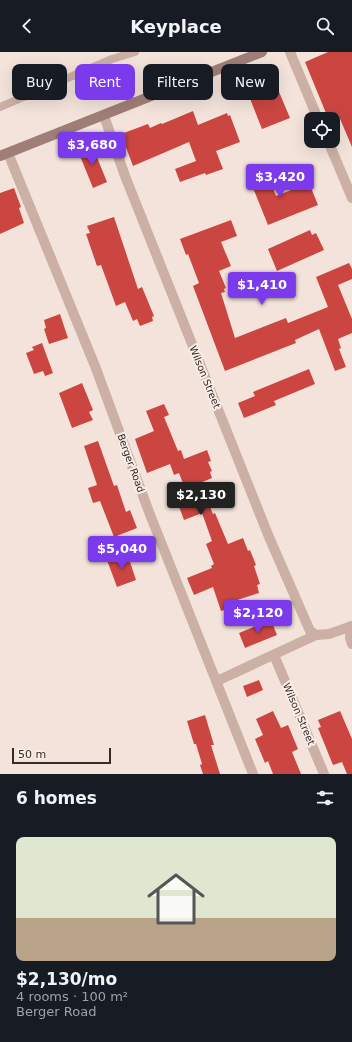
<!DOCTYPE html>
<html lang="en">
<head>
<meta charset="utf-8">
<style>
  :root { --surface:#171b24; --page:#20242c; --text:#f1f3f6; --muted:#9ea1a6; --line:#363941; --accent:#7c3aed }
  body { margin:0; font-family:"DejaVu Sans",sans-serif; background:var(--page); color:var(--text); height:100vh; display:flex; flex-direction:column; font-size:15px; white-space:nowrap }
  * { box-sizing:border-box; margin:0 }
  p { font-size:13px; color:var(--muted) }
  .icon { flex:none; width:22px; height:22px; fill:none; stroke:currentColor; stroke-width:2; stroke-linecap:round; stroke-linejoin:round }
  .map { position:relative; height:722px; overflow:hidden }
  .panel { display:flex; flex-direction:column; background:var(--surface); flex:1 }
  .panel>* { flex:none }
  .top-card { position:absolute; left:12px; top:12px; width:328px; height:36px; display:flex; gap:8px }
  .fabs { position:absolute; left:304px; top:60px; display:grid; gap:8px }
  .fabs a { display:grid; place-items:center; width:36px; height:36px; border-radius:8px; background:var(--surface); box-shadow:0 4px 16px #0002; font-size:20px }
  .scale { position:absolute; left:12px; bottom:10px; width:99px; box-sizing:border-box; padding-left:4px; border:2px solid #382928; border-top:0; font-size:11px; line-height:14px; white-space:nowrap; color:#382928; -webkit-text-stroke:3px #faeee8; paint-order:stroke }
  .price { position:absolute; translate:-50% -34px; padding:0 9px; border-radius:4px; background:var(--accent); color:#fff; font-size:13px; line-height:26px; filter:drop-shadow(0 1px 2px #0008) }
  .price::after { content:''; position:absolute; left:50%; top:24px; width:12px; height:9px; margin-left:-6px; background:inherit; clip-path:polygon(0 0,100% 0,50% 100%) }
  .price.on { background:#222; color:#fff }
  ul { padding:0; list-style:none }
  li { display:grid; align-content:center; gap:8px; height:212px; padding:0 16px }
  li+li { border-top:1px solid var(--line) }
  li span { display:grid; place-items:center; height:124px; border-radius:8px; color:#555 }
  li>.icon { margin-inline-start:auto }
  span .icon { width:72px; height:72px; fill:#fffc; stroke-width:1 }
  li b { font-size:17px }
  h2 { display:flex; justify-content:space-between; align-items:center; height:48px; padding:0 16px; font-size:17px }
  .pill { padding:0 14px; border-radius:8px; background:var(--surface); box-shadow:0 4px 16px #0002; font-size:14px; line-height:36px }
  .pill.on { background:var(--accent); color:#fff }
  header { display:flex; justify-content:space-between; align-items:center; height:52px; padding:0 16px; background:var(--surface); font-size:18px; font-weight:800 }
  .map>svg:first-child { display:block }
</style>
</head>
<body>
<header><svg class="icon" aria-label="back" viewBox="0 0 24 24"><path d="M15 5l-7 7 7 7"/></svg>Keyplace<svg class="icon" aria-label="search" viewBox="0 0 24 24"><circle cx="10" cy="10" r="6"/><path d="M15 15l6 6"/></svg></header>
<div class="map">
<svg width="352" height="722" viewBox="0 0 352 722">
  <rect width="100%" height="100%" fill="#f3e3db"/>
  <g fill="#cb4641">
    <path d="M328 0H352V95L338 62 328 66 305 10Z"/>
    <path d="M274 28 290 66 262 77 247 39Z"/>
    <path d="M193 59 198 73 227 61 228 64 230 63 240 90 216 99 223 117 206 123 205 121 180 130 175 117 196 109 189 90 133 114 121 82 148 72 150 76 161 71 162 72Z"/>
    <path d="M92 93 107 130 93 136 78 99Z"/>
    <path d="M264 114 276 144 309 131 318 153 268 173 247 121Z"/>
    <path d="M14 136 21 155 19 156 24 171 0 182V141Z"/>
    <path d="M114 165 138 237 142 235 154 264 152 265 153 269 140 274 137 267 133 269 125 250 116 254 101 213 97 214 86 182 90 181 87 174Z"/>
    <path d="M231 168 237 184 221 190 231 214 219 219 226 236 224 237 225 240 221 241 235 286 286 266 288 271 328 255 316 225 349 211 352 217V227L338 233 352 267V281L338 287 341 296 339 297 346 315 335 319 319 277 295 288 296 291 225 319 193 234 199 231 188 202 186 203 180 187Z"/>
    <path d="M310 178 312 183 316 181 324 198 277 219 268 197Z"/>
    <path d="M60 262 68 286 49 292 44 277 46 276 44 268Z"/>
    <path d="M42 291 53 321 45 324 43 319 34 322 26 301 34 298 32 295Z"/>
    <path d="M309 317 315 332 274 349 276 353 244 366 238 351 255 344 253 340Z"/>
    <path d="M82 331 93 358 89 360 93 368 72 376 59 341Z"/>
    <path d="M164 352 169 363 164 365 178 399 181 398 184 407 207 398 211 409 208 410 212 419 210 420 212 426 200 431 213 462 215 461 228 492 243 486 248 499 250 498 256 513 254 514 260 532 257 533 259 541 234 549 237 554 221 559 213 535 194 543 187 526 212 516 211 514 214 512 206 492 212 489 202 461 184 468 177 449 188 444 179 421 174 423 170 412 147 421 135 387 154 379 146 359Z"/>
    <path d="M98 389 114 434 117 433 126 460 130 458 137 476 114 485 100 449 93 451 88 436 97 433 84 394Z"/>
    <path d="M127 501 136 528 117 535 107 508Z"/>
    <path d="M271 568 277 583 245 596 239 581Z"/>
    <path d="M259 628 263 638 247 645 243 634Z"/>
    <path d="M273 659 281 676 288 673 298 697 292 700 301 722H273L268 709 265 711 255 687 263 683 256 667Z"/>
    <path d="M340 659 352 687V722H347L342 710 333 713 318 676 321 675 318 668Z"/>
    <path d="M205 663 214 693H211L220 722H203L200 713 202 712 196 692H194L187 669Z"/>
  </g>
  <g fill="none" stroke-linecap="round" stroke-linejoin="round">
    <path stroke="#ccb0a6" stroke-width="8" d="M0 55 112 7 135 0"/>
    <g stroke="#ccb0a6" stroke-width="10">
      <path d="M104 64 125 124 269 485 310 579 316 583"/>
      <path d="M8 101 95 314 149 460 253 722"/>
      <path d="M351 574 350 586 352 592"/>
      <path d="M274 603 324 722"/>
      <path d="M217 629 316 583 329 582 352 574"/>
    </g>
    <g stroke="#ccb0a6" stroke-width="10">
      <path d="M290 0 318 67"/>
      <path d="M328 89 352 146"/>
    </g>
    <path stroke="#a07e78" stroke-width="10" d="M0 104 262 0"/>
  </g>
  <g text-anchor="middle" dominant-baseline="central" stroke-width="4" stroke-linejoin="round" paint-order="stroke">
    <g font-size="10" fill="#382928" stroke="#faeee8">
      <text transform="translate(205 325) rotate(68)">Wilson Street</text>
      <text transform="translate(131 411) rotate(70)">Berger Road</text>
      <text transform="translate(299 662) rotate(67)">Wilson Street</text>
    </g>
  </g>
</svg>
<div class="fabs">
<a><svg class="icon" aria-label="locate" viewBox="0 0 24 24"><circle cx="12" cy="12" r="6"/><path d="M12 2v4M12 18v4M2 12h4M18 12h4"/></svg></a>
</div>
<div class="scale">50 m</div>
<b class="price" style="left:92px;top:114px">$3,680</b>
<b class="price" style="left:280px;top:146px">$3,420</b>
<b class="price" style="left:262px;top:254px">$1,410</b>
<b class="price on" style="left:201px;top:464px">$2,130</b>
<b class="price" style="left:122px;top:518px">$5,040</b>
<b class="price" style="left:258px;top:582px">$2,120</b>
<div class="top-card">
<a class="pill">Buy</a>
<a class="pill on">Rent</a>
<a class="pill">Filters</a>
<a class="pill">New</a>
</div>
</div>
<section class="panel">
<h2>6 homes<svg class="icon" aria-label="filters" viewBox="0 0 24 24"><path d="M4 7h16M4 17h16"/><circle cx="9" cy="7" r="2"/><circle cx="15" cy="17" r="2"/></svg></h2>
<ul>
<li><span style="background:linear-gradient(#dfe7d0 65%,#b9a48a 0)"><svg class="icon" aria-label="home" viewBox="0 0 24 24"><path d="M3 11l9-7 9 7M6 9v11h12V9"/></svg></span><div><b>$2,130/mo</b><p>4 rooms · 100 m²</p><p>Berger Road</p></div></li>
</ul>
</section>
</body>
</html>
